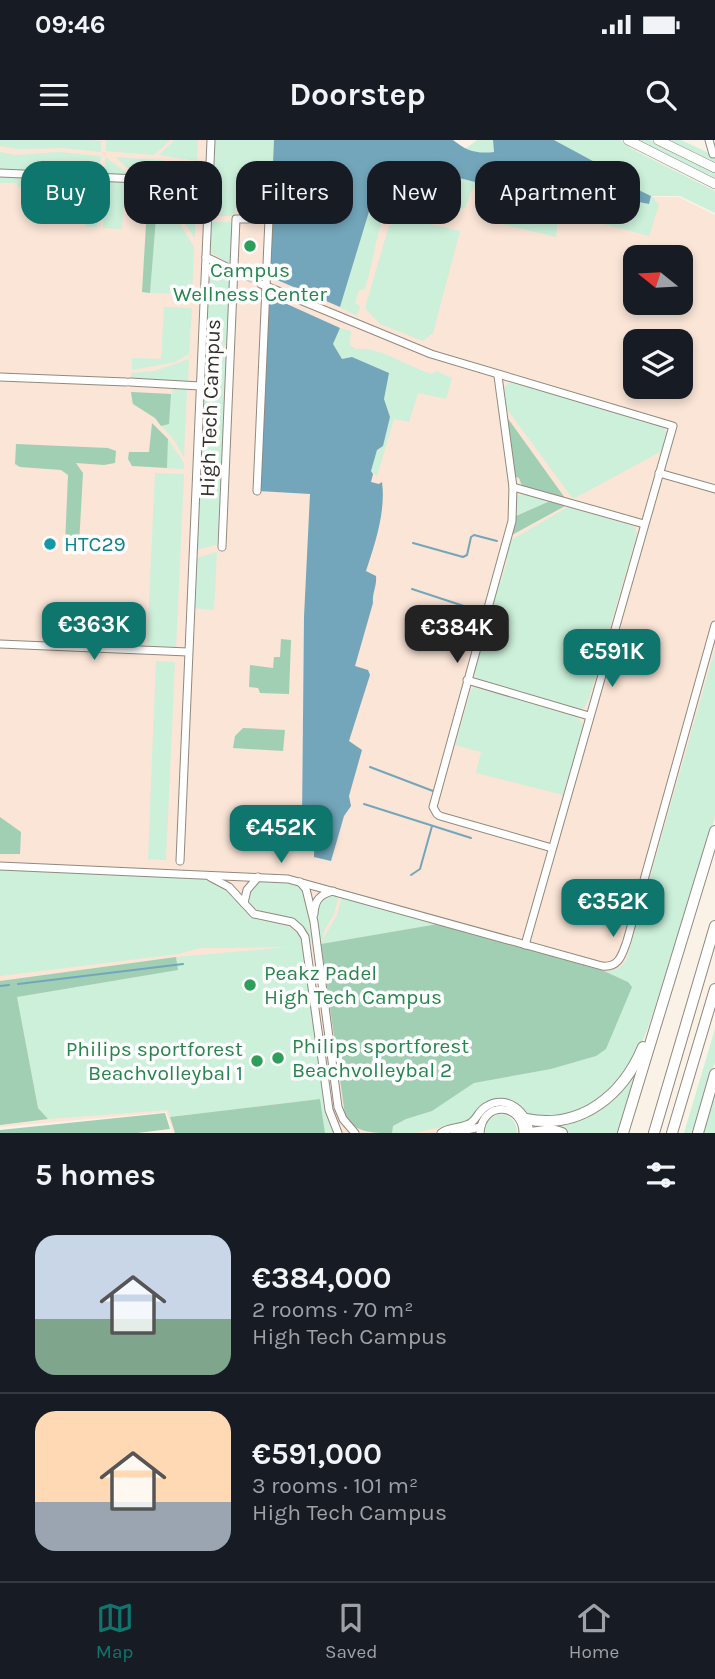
<!DOCTYPE html>
<html lang="en">
<head>
<meta charset="utf-8">
<style>
  :root { --surface:#171b24; --page:#242831; --text:#f1f3f6; --muted:#9ea1a6; --line:#363941; --accent:#0f766e }
  body { margin:0; font-family:Karla,sans-serif; background:var(--page); color:var(--text); height:100vh; display:flex; flex-direction:column; font-size:26px; white-space:nowrap }
  * { box-sizing:border-box; margin:0 }
  p { font-size:23px; color:var(--muted) }
  .icon { flex:none; width:38px; height:38px; fill:none; stroke:currentColor; stroke-width:2; stroke-linecap:round; stroke-linejoin:round }
  .map { position:relative; height:993px; overflow:hidden }
  .drawer { display:flex; flex-direction:column; background:var(--surface); flex:1 }
  .drawer>* { flex:none }
  .guide { position:absolute; left:21px; top:21px; width:674px; height:63px; display:flex; gap:14px }
  .needle { width:46px; rotate:288deg }
  .controls { position:absolute; left:623px; top:105px; display:grid; gap:14px }
  .controls a { display:grid; place-items:center; width:70px; height:70px; border-radius:14px; background:var(--surface); box-shadow:0 4px 10px #0003; font-size:35px }
  .price { position:absolute; translate:-50% -60px; padding:0 16px; border-radius:14px; background:var(--accent); color:#fff; font-size:23px; line-height:46px; filter:drop-shadow(0 2px 4px #0008) }
  .price::after { content:''; position:absolute; left:50%; top:42px; width:21px; height:16px; margin-left:-10px; background:inherit; clip-path:polygon(0 0,100% 0,50% 100%) }
  .price.on { background:#222; color:#fff }
  ul { padding:0; list-style:none }
  li { display:flex; align-items:center; gap:21px; height:175px; padding:0 35px }
  li+li { border-top:2px solid var(--line) }
  li span { display:grid; place-items:center; flex:none; width:196px; height:140px; border-radius:21px; color:#555 }
  li>.icon { margin-inline-start:auto }
  span .icon { width:84px; height:84px; fill:#fffc; stroke-width:1 }
  li b { font-size:30px }
  h2 { display:flex; justify-content:space-between; align-items:center; height:84px; padding:0 35px; font-size:30px }
  .tag { padding:0 24px; border-radius:21px; background:var(--surface); box-shadow:0 4px 10px #0003; font-size:24px; line-height:63px }
  .tag.on { background:var(--accent); color:#fff }
  .status { display:flex; justify-content:space-between; align-items:center; height:49px; padding:0 35px; background:var(--surface); direction:ltr }
  .status svg { height:19px; fill:currentColor }
  header { display:flex; justify-content:space-between; align-items:center; height:91px; padding:0 35px; background:var(--surface); font-size:32px; font-weight:700 }
  .menu { display:flex; justify-content:space-around; align-items:center; height:98px; border-top:2px solid var(--line); background:var(--surface); font-size:19px; color:var(--muted) }
  .menu a { display:grid; justify-items:center; gap:4px }
  .menu .on { color:var(--accent) }
  .map>svg:first-child { display:block }
</style>
</head>
<body>
<div class="status"><b>09:46</b><svg viewBox="0 0 49 12"><path d="M0 12V9h3v3zM5 12V6h3v6zM10 12V3h3v9zM15 12V0h3v12zM26 1h20v11H26zM47 4h2v5h-2z"/></svg></div>
<header><svg class="icon" aria-label="menu" viewBox="0 0 24 24"><path d="M4 6h16M4 12h16M4 18h16"/></svg>Doorstep<svg class="icon" aria-label="search" viewBox="0 0 24 24"><circle cx="10" cy="10" r="6"/><path d="M15 15l6 6"/></svg></header>
<div class="map">
<svg width="715" height="993" viewBox="0 0 715 993">
  <rect width="100%" height="100%" fill="#faf2e6"/>
  <path fill="#fae5d7" fill-rule="evenodd" d="M0 0H444L460 13 649 57H679L715 75V588L618 918 458 950 464 993H174L166 972 0 987ZM635 117H681V163H635ZM635 201H681V247H635Z"/>
  <g fill="#ccf0da">
    <path d="M0 0H89L101 1V12L64 8 17 9 0 6Z"/>
    <path d="M106 0H170L154 15 106 11Z"/>
    <path d="M174 0H198L197 21 159 15Z"/>
    <path d="M213 0H274L272 45 238 43 235 76H209Z"/>
    <path d="M477 0H493L494 12 478 14 465 9Z"/>
    <path d="M554 0H621L632 9 715 51V73L680 56H652L659 65 649 96 563 73 558 77 556 97 494 82 505 45 481 39 471 52 466 67 459 71 415 59 409 74 386 69C376 95 373 122 365 149L359 150 355 163 360 166 357 176 340 167 375 52 388 46 400 23 475 42 480 28 510 36 507 53 593 69 597 54 649 64 651 56 604 33V27Z"/>
    <path d="M637 0H650L715 33V39Z"/>
    <path d="M667 0H681L715 16V24Z"/>
    <path d="M0 12 15 15 59 12 101 16 99 34 0 30Z"/>
    <path d="M105 17 130 35 105 33Z"/>
    <path d="M115 17 160 20 197 27 196 38 135 34Z"/>
    <path d="M0 36 98 40 97 87H86L87 53 27 51V48L18 47 17 43H0Z"/>
    <path d="M105 41 138 43 148 51 147 56 124 55 122 89 103 88Z"/>
    <path d="M143 43 196 45 195 98 169 62V50L150 48Z"/>
    <path d="M169 66 194 107 192 154 150 153 156 78 168 75Z"/>
    <path d="M403 78 460 91 433 193 423 201 380 184 365 168 389 86Z"/>
    <path d="M211 82H233L232 125 210 112Z"/>
    <path d="M213 126 231 133 228 206 210 205 206 201 209 129Z"/>
    <path d="M164 167 192 168 189 214 175 222 132 230V218L161 219Z"/>
    <path d="M340 188 351 191 350 205 356 209C382 207 407 227 432 234L436 231 452 238 446 259 418 253 409 282 394 279 377 336 371 331 377 309 383 306 390 277 384 259 389 233 342 219 333 204Z"/>
    <path d="M207 213H227L222 333 203 331 200 327Z"/>
    <path d="M189 219 188 242 131 240V233L155 231Z"/>
    <path d="M511 242 663 287 667 293 662 311 573 359 504 265 503 248Z"/>
    <path d="M173 248 187 249 184 317 174 300 155 278 131 262V252L172 254Z"/>
    <path d="M168 299 184 323V329L167 328Z"/>
    <path d="M155 333 184 334 176 508 147 506Z"/>
    <path d="M202 338 222 339 219 404 196 410 200 340Z"/>
    <path d="M523 354 550 361 516 376V356Z"/>
    <path d="M568 367 634 386 637 394 589 559 584 568 579 569 477 539 473 535 499 442H501L508 418 506 417 511 400Z"/>
    <path d="M217 412 214 470 194 468 196 418Z"/>
    <path d="M715 509V678L648 888C631 930 613 965 565 974 555 976 544 979 533 976 519 971 515 955 495 961 483 964 475 978 464 982L414 993H392L393 986 406 979 432 971 474 943 551 929 596 916 628 842 604 831C614 831 622 829 627 818Z"/>
    <path d="M156 521 175 522 166 720 148 719Z"/>
    <path d="M474 547 577 576 584 586 563 655 476 633 481 612 455 605 471 550Z"/>
    <path d="M0 730 198 738C212 741 228 748 237 760 241 765 245 772 251 776 271 787 282 776 302 797L327 973 334 993H325L320 959 170 977 168 970 48 979 38 968 17 857 177 830 176 817 290 807 200 808 178 814 0 836Z"/>
    <path d="M261 741 293 744 304 751 312 802H308C294 765 279 783 252 768 246 757 248 746 261 741Z"/>
    <path d="M333 754 339 756 334 774 324 791 323 799 337 775 342 756 438 784 321 804 323 799H320C318 780 310 761 333 754Z"/>
    <path d="M715 889V921L694 993H684Z"/>
    <path d="M651 896 622 993H569L544 986C563 980 584 976 602 967 629 954 640 922 651 896Z"/>
    <path d="M715 950V993H702Z"/>
    <path d="M498 974C510 974 517 981 517 993H484L487 981Z"/>
  </g>
  <g fill="#a1cfb3">
    <path d="M148 51 169 66 168 75 156 78 150 153 142 152Z"/>
    <path d="M131 252 171 254 169 284 161 286 155 278 133 264Z"/>
    <path d="M506 279 509 280 565 358 522 346 519 338 513 336Z"/>
    <path d="M152 283 168 299 167 328 132 326 128 319 129 312H149Z"/>
    <path d="M16 304 108 308 116 311 115 323 104 325 76 323 83 333 79 405H65L68 335 61 330 20 327 15 324Z"/>
    <path d="M550 361 565 366 512 395 516 376Z"/>
    <path d="M281 499 291 500 289 554 260 553 258 548 249 547 250 525 273 528 274 517H280Z"/>
    <path d="M243 588 285 590 283 611 233 608 235 596Z"/>
    <path d="M0 677 21 692 20 714H0Z"/>
    <path d="M438 784 604 831 628 842 632 847 606 909 596 916 551 929 474 943 432 971 406 979 393 986 392 993C372 993 354 993 345 975L321 804Z"/>
    <path d="M176 817 178 830 17 857 38 968 48 979 0 985V841Z"/>
    <path d="M320 959 325 993H175L170 977Z"/>
    <path d="M165 973 170 989 137 993H0V990Z"/>
  </g>
  <g fill="#73a6ba">
    <path d="M274 0H453C467 11 476 14 494 12L493 0H554L604 27V33L651 56 649 64 597 54 592 69 506 53 510 36 480 28 475 42 401 23 395 41 390 40 388 46 375 52 340 167 268 136Z"/>
    <path d="M267 155 340 188 333 204 342 219 352 217 389 233 384 259 390 277 383 306 377 310 371 331 373 334 371 342 379 344 382 342C386 371 375 404 366 431L376 436C377 446 372 453 373 463L355 526 368 530 370 535 349 601 362 610 349 656 351 666 344 676 331 721 314 717 315 683 302 680 304 477 310 354 258 351Z"/>
  </g>
  <g fill="none" stroke-linecap="round" stroke-linejoin="round">
    <g stroke="#73a6ba" stroke-width="2">
      <path d="M413 403 463 417 467 415 471 397 474 395 497 401"/>
      <path d="M412 449 482 472"/>
      <path d="M370 627 433 651"/>
      <path d="M364 664 471 698"/>
      <path d="M411 735 420 729 432 686"/>
      <path d="M18 844 183 824"/>
      <path d="M0 846 9 845"/>
    </g>
    <path stroke="#d2cbc1" stroke-width="7" stroke-dasharray="7 3.5" stroke-linecap="butt" d="M237 132 261 144"/>
    <defs>
      <g id="minor">
        <path d="M709 0 713 14"/>
        <path d="M0 33 209 42"/>
        <path d="M206 117 237 132"/>
        <path d="M261 144 431 214 673 286 525 805"/>
        <path d="M498 236 513 347 512 381 433 667 437 674 440 676 552 708"/>
        <path d="M0 237 126 242"/>
        <path d="M130 242 200 246"/>
        <path d="M659 333 715 349"/>
        <path d="M513 347 644 384"/>
        <path d="M222 407 236 79H269L257 351"/>
        <path d="M0 504 188 512"/>
        <path d="M467 540 589 576"/>
        <path d="M180 721 211 0"/>
        <path d="M0 726 288 739 602 826C619 828 622 815 627 801L715 485"/>
        <path d="M210 737 229 747 254 774 292 782 300 789 305 797 329 970 338 993"/>
        <path d="M300 742 306 749 314 782 338 967 343 979 355 993"/>
        <path d="M244 763 247 750 258 737"/>
        <path d="M314 774C315 760 319 755 333 751"/>
        <path d="M441 993C450 986 464 989 472 982 478 977 479 970 487 966 507 954 528 972 530 993"/>
        <path d="M454 993 480 987"/>
        <path d="M480 993C482 960 523 963 523 993"/>
      </g>
      <g id="major">
        <path d="M628 0 715 44"/>
        <path d="M658 0 715 28"/>
      </g>
      <g id="highway">
        <path d="M526 979C581 990 623 955 643 907"/>
        <path d="M531 993 552 990 562 993"/>
        <path d="M623 993 715 691"/>
        <path d="M654 993 715 786"/>
        <path d="M672 993 715 849"/>
        <path d="M698 993 715 934"/>
      </g>
    </defs>
    <use href="#minor" stroke="#91897e" stroke-width="9"/>
    <use href="#major" stroke="#91897e" stroke-width="10"/>
    <use href="#highway" stroke="#91897e" stroke-width="12"/>
    <use href="#minor" stroke="#fff" stroke-width="7"/>
    <use href="#major" stroke="#fff" stroke-width="9"/>
    <use href="#highway" stroke="#fff" stroke-width="10"/>
  </g>
  <g fill="#2e9e5b" stroke="#fff" stroke-width="2.5">
    <circle cx="250" cy="106" r="7"/>
    <circle cx="250" cy="845" r="7"/>
    <circle cx="278" cy="918" r="7"/>
    <circle cx="257" cy="921" r="7"/>
  </g>
  <circle fill="#0f9aa8" stroke="#fff" stroke-width="2.5" cx="50" cy="404" r="7"/>
  <g text-anchor="middle" dominant-baseline="central" stroke-width="7" stroke-linejoin="round" paint-order="stroke">
    <g font-size="21" fill="#27864d" stroke="#fff" text-anchor="start">
      <text x="250" y="130" text-anchor="middle">Campus<tspan x="250" dy="24">Wellness Center</tspan></text>
      <text x="264" y="833">Peakz Padel<tspan x="264" dy="24">High Tech Campus</tspan></text>
      <text x="292" y="906">Philips sportforest<tspan x="292" dy="24">Beachvolleybal 2</tspan></text>
      <text x="243" y="909" text-anchor="end">Philips sportforest<tspan x="243" dy="24">Beachvolleybal 1</tspan></text>
    </g>
    <g font-size="21" fill="#34312c" stroke="#fff">
      <text transform="translate(210 268) rotate(-88)">High Tech Campus</text>
    </g>
    <g font-size="21" fill="#0d838f" stroke="#fff" text-anchor="start">
      <text x="64" y="404">HTC29</text>
    </g>
  </g>
</svg>
<div class="controls">
<a><svg class="needle" viewBox="-14 -14 28 28"><path d="M0-13l5 13h-10z" fill="#e53935"/><path d="M0 13l5-13h-10z" fill="#9ea1a6"/></svg></a>
<a><svg class="icon" aria-label="layers" viewBox="0 0 24 24"><path d="M12 4l9 5-9 5-9-5zM3 14l9 5 9-5"/></svg></a>
</div>
<b class="price" style="left:94px;top:522px">€363K</b>
<b class="price on" style="left:457px;top:525px">€384K</b>
<b class="price" style="left:612px;top:549px">€591K</b>
<b class="price" style="left:281px;top:725px">€452K</b>
<b class="price" style="left:613px;top:799px">€352K</b>
<div class="guide">
<a class="tag on">Buy</a>
<a class="tag">Rent</a>
<a class="tag">Filters</a>
<a class="tag">New</a>
<a class="tag">Apartment</a>
</div>
</div>
<section class="drawer">
<h2>5 homes<svg class="icon" aria-label="filters" viewBox="0 0 24 24"><path d="M4 7h16M4 17h16"/><circle cx="9" cy="7" r="2"/><circle cx="15" cy="17" r="2"/></svg></h2>
<ul>
<li><span style="background:linear-gradient(#c9d6e8 60%,#7fa58c 0)"><svg class="icon" aria-label="home" viewBox="0 0 24 24"><path d="M3 11l9-7 9 7M6 9v11h12V9"/></svg></span><div><b>€384,000</b><p>2 rooms · 70 m²</p><p>High Tech Campus</p></div></li>
<li><span style="background:linear-gradient(#ffd9b3 65%,#9aa5b1 0)"><svg class="icon" aria-label="home" viewBox="0 0 24 24"><path d="M3 11l9-7 9 7M6 9v11h12V9"/></svg></span><div><b>€591,000</b><p>3 rooms · 101 m²</p><p>High Tech Campus</p></div></li>
</ul>
</section>
<nav class="menu">
<a class="on"><svg class="icon" aria-label="map" viewBox="0 0 24 24"><path d="M3 6l6-2 6 2 6-2v14l-6 2-6-2-6 2zM9 4v14M15 6v14"/></svg>Map</a>
<a><svg class="icon" aria-label="saved" viewBox="0 0 24 24"><path d="M7 4h10v16l-5-4-5 4z"/></svg>Saved</a>
<a><svg class="icon" aria-label="home" viewBox="0 0 24 24"><path d="M3 11l9-7 9 7M6 9v11h12V9"/></svg>Home</a>
</nav>
</body>
</html>
